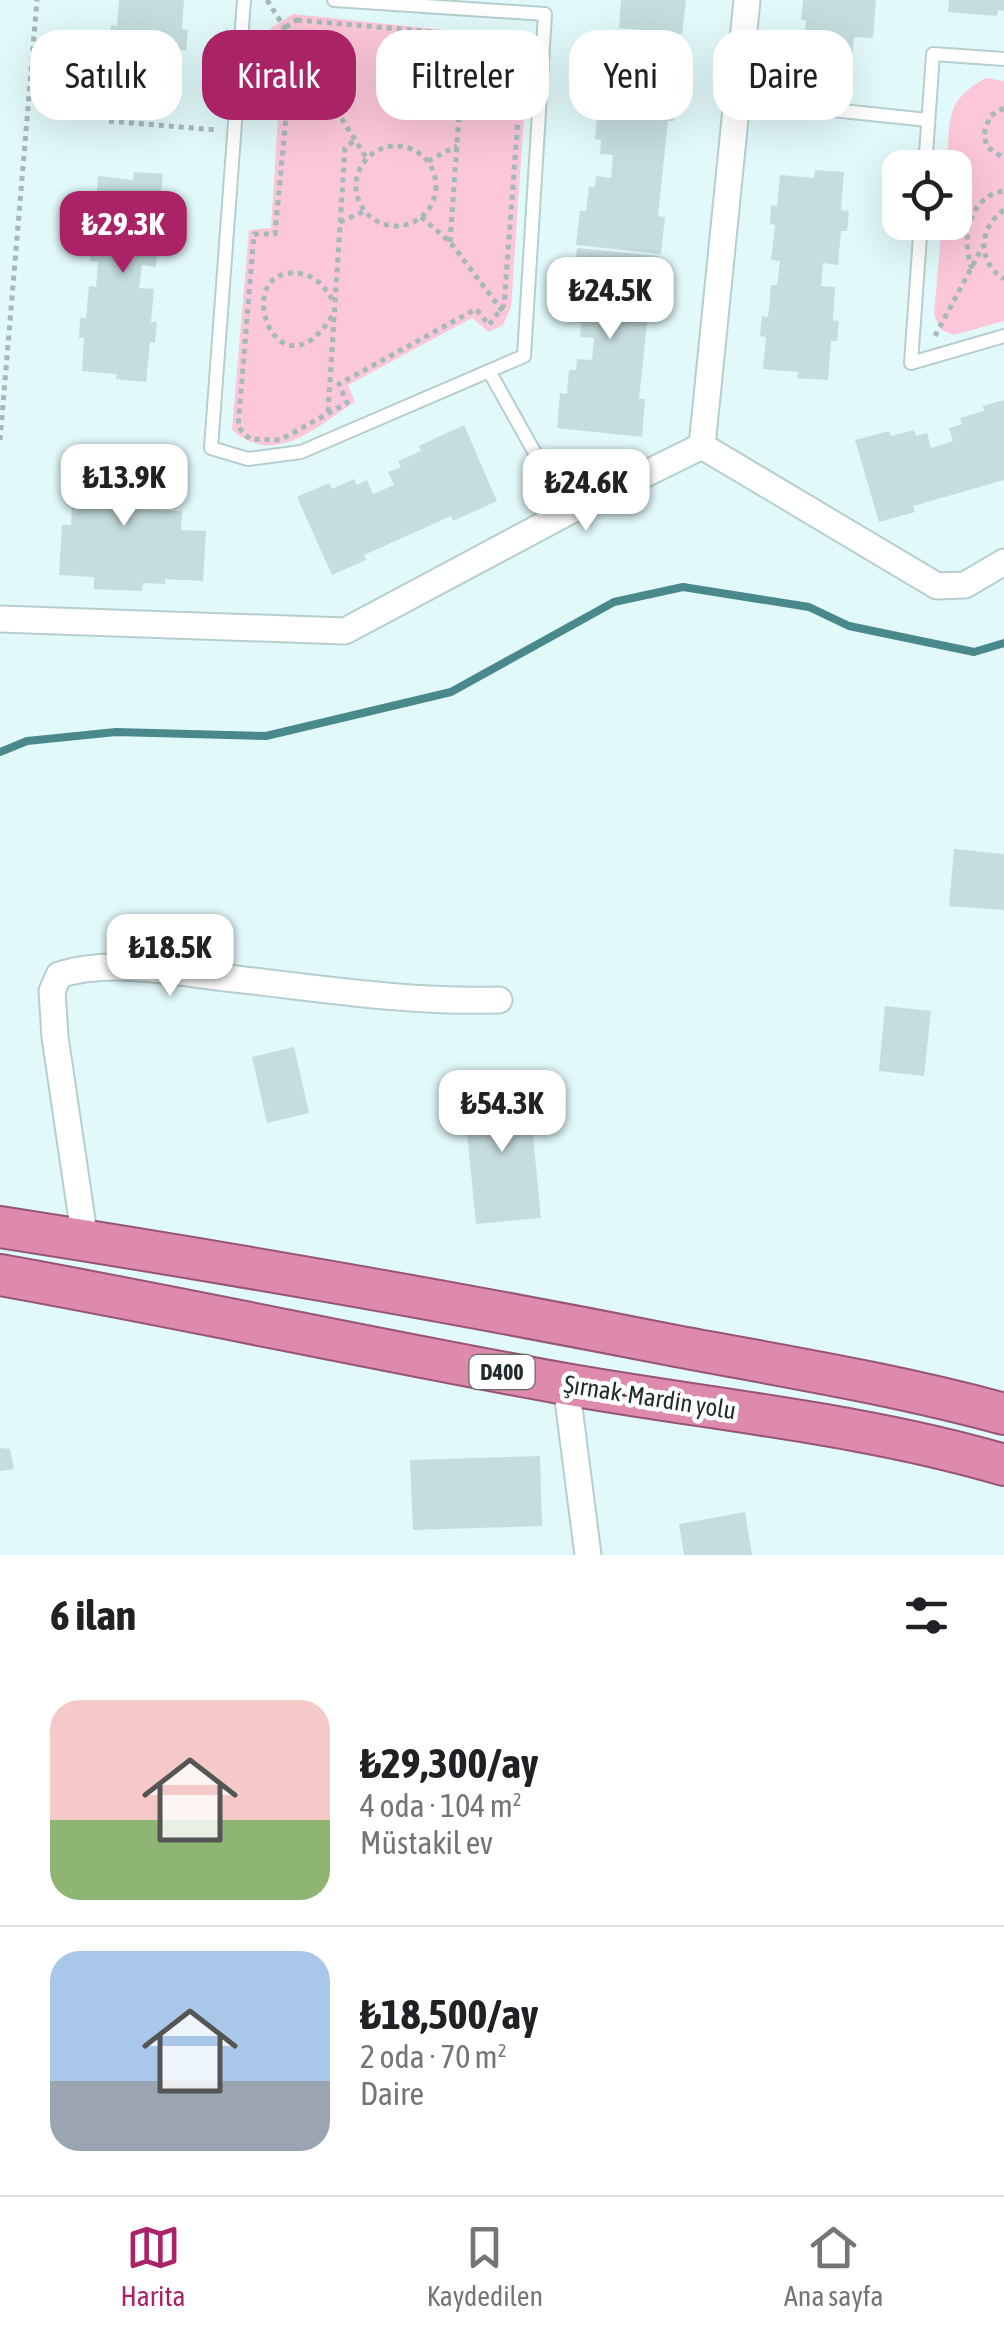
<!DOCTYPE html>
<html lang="tr">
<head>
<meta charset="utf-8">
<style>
  :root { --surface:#fff; --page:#f2f2f2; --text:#202124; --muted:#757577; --line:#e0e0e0; --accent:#ab2367 }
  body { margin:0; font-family:"Asap Condensed",sans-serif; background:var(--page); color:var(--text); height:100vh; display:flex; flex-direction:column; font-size:38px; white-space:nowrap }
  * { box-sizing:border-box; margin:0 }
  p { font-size:32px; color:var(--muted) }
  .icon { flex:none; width:55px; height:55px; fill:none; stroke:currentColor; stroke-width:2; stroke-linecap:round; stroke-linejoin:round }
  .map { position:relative; height:1555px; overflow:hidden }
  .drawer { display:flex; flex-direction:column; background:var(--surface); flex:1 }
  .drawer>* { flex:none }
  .hud { position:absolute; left:30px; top:30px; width:945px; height:90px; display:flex; gap:20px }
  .controls { position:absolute; left:882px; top:150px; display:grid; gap:20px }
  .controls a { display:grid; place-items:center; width:90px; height:90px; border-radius:20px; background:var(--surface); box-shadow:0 10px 40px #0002; font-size:50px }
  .price { position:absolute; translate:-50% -85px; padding:0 22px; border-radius:20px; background:#fff; color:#222; font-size:32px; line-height:65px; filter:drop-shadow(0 2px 5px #0008) }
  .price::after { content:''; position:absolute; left:50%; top:60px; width:30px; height:22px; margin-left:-15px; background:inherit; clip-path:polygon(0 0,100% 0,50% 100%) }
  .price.active { background:var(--accent); color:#fff }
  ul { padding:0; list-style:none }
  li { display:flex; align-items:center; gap:30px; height:250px; padding:0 50px }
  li+li { border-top:2px solid var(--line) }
  li span { display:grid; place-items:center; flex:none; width:280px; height:200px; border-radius:30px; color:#555 }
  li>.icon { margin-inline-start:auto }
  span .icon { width:120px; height:120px; fill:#fffc; stroke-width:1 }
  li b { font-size:42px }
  h2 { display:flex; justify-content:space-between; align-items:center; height:120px; padding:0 50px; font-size:42px }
  .pill { padding:0 35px; border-radius:30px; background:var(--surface); box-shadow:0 10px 40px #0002; font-size:35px; line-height:90px }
  .pill.active { background:var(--accent); color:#fff }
  .menu { display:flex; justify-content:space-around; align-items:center; height:140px; border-top:2px solid var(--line); background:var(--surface); font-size:28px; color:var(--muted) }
  .menu a { display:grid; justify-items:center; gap:5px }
  .menu .active { color:var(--accent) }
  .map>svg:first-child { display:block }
</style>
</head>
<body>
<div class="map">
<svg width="1004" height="1555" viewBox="0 0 1004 1555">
  <rect width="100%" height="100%" fill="#e1f9f9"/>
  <g fill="#fcc7d9">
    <path d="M293 14 508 37 522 46 528 58 511 307 503 325 489 332 472 318 348 385 355 402C317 426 275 468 232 430L249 230 271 228 278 117 261 109 270 29Z"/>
    <path d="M986 78 1004 81V321L954 335 941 330 934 315 942 223 955 222V168L947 167C951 122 942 102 986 78Z"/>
  </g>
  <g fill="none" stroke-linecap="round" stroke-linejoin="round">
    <path stroke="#49898b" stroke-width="8" d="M0 752 27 741 116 732 266 736 451 692 614 602 683 587 809 607 849 626 974 652 1004 643"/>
  </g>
  <g fill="#c5dddd">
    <path d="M119 0H184L182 29 188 30 186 50H181L177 90 146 87 147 82 112 78 115 46 109 45 111 25 117 26Z"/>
    <path d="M621 0H686L682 34 619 28Z"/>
    <path d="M803 0H876L873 38 854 37 852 61 803 57 806 20H801Z"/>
    <path d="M949 0H1004V11L998 10 997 16 948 12Z"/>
    <path d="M597 65 679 73 674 121H668L658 216 665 217 661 254 576 245 580 211H586L589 187H595L596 176 611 178 613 155 600 154 601 140 595 139 597 114H592Z"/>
    <path d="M815 170 844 172 841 210 849 211 847 231H841L838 265 823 263 821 286 835 287 833 320 839 321 837 341H831L828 380 797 378 798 372 763 369 766 337 760 336 762 316 768 317 771 285H777L780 261 771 260 775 225 770 224 771 205 777 206 780 175 814 178Z"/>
    <path d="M134 172 163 174 159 212 168 213 166 233 159 232 156 267 142 265 139 288 154 289 151 322H157L155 343 150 342 146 382 116 379 117 374 82 371 84 338H79L80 318H86L89 286 96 287 98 262 90 261 93 227 88 226 90 207H96L98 176 133 180Z"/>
    <path d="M577 248 659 256 655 304H649L639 399H645L642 437 557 428 560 393 567 394 569 370H576L577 359 592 360 594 338 580 337 581 323 575 322 578 297H572Z"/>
    <path d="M1004 400V480L913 506 915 512 879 522 855 440 889 431 891 436 914 430 916 436 927 433 931 448 953 441 949 428 962 424 960 418 984 411 983 406Z"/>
    <path d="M464 425 497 501 453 521 451 516 364 555 366 560 332 575 297 497 329 483 332 489 354 479 357 485 367 480 373 494 394 485 388 472 401 467 398 461 421 451 419 446Z"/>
    <path d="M75 449 139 452 136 509 182 511 181 530 206 531 203 581 165 579V584L143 583 142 591 94 589V577L59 575 62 525H71Z"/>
    <path d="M954 849 1004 854V910L949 906Z"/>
    <path d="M885 1006 931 1011 924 1076 879 1071Z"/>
    <path d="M294 1047 309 1113 267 1123 252 1057Z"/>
    <path d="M528 1085 541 1218 476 1224 463 1091Z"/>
    <path d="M0 1448 10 1449 14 1469 0 1471Z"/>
    <path d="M540 1456 542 1526 413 1530 410 1460Z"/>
    <path d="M745 1512 752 1555H684L679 1524Z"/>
  </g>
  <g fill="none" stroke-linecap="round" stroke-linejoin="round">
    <defs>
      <g id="service">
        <path d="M244 0 211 448 248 459 301 452 524 356 545 14 334 0"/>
        <path d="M737 100 928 120"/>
        <path d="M925 168 933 54 1004 59"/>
        <path d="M921 222 911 363 1004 336"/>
        <path d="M489 371 568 512"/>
      </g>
      <g id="minor">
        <path d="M702 446 937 586 965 585 1004 562"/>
        <path d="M0 619 345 631 568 512 702 446 747 0"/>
        <path d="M85 1240 55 1037 52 991 59 975C107 959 168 971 218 977 311 987 405 1003 499 1000"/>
        <path d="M566 1384 588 1555"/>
      </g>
      <g id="trunk">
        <path d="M0 1227C224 1262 448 1301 671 1345 782 1366 895 1384 1004 1414"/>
        <path d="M0 1275C189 1309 376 1350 565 1384 712 1410 861 1423 1004 1465"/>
      </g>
    </defs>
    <use href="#service" stroke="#b7cecf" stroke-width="16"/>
    <use href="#minor" stroke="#b7cecf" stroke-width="29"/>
    <use href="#trunk" stroke="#975672" stroke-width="44"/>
    <g stroke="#a5b9b9" stroke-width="5" stroke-dasharray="5 5" stroke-linecap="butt">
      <path d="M267 0 367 159"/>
      <path d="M297 20 490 37 514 46 522 66 504 305 489 325 476 309 339 384 347 403 280 440 250 439 238 427 254 234H275L287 107 266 102C269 68 263 38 297 20Z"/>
      <path d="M1004 108 990 116 984 134 987 147 1004 158"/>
      <path d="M109 121 217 130"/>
      <circle cx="396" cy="186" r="40"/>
      <path d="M428 161 457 146"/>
      <path d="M1004 210C978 228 977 262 1004 279"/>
      <path d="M421 217 450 242 504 313"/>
      <path d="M340 222 365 211"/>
      <path d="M450 242 465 31"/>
      <path d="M972 269C961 240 968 196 1004 191"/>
      <path d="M332 316C277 404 229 268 297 273 315 275 325 286 333 301"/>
      <path d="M935 336 983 246"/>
      <path d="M328 412 345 148 355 140"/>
      <path d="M0 440 37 0"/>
    </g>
    <use href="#service" stroke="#fff" stroke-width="12"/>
    <use href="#minor" stroke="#fff" stroke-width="25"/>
    <use href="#trunk" stroke="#de8aac" stroke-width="40"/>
  </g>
  <g text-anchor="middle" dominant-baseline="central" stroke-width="9" stroke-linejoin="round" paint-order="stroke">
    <rect fill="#fff" stroke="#656b6b" stroke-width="2.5" x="469.5" y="1355" width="65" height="34" rx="8"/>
    <g font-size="22" font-weight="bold" fill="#232c2c">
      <text x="502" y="1372">D400</text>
    </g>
    <g font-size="25" fill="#232c2c" stroke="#fff">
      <text transform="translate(650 1397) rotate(9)">Şırnak-Mardin yolu</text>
    </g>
  </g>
</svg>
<div class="controls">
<a><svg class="icon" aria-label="locate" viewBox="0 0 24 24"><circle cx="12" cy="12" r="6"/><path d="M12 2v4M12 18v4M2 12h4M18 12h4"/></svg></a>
</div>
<b class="price active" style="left:123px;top:276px">₺29.3K</b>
<b class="price" style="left:610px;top:342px">₺24.5K</b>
<b class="price" style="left:124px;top:529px">₺13.9K</b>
<b class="price" style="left:586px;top:534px">₺24.6K</b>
<b class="price" style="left:170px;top:999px">₺18.5K</b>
<b class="price" style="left:502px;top:1155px">₺54.3K</b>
<div class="hud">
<a class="pill">Satılık</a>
<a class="pill active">Kiralık</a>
<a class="pill">Filtreler</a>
<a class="pill">Yeni</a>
<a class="pill">Daire</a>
</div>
</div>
<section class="drawer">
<h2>6 ilan<svg class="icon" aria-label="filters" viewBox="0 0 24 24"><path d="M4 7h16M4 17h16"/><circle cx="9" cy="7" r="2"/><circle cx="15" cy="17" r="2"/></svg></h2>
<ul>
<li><span style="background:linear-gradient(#f6c9c9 60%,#8fb573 0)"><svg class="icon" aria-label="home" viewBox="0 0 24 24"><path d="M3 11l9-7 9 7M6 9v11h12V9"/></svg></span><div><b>₺29,300/ay</b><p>4 oda · 104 m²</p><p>Müstakil ev</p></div></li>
<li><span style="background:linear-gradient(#a9c7e8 65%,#9aa5b1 0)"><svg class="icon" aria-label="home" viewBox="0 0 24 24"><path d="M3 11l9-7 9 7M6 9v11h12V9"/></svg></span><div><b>₺18,500/ay</b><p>2 oda · 70 m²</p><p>Daire</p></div></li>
</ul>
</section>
<nav class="menu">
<a class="active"><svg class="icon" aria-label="map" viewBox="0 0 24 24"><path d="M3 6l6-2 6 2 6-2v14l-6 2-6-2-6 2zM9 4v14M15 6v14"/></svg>Harita</a>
<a><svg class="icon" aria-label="saved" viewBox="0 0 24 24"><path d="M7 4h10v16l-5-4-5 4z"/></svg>Kaydedilen</a>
<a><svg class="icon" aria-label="home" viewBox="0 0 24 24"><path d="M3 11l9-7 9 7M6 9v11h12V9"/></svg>Ana sayfa</a>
</nav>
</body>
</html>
